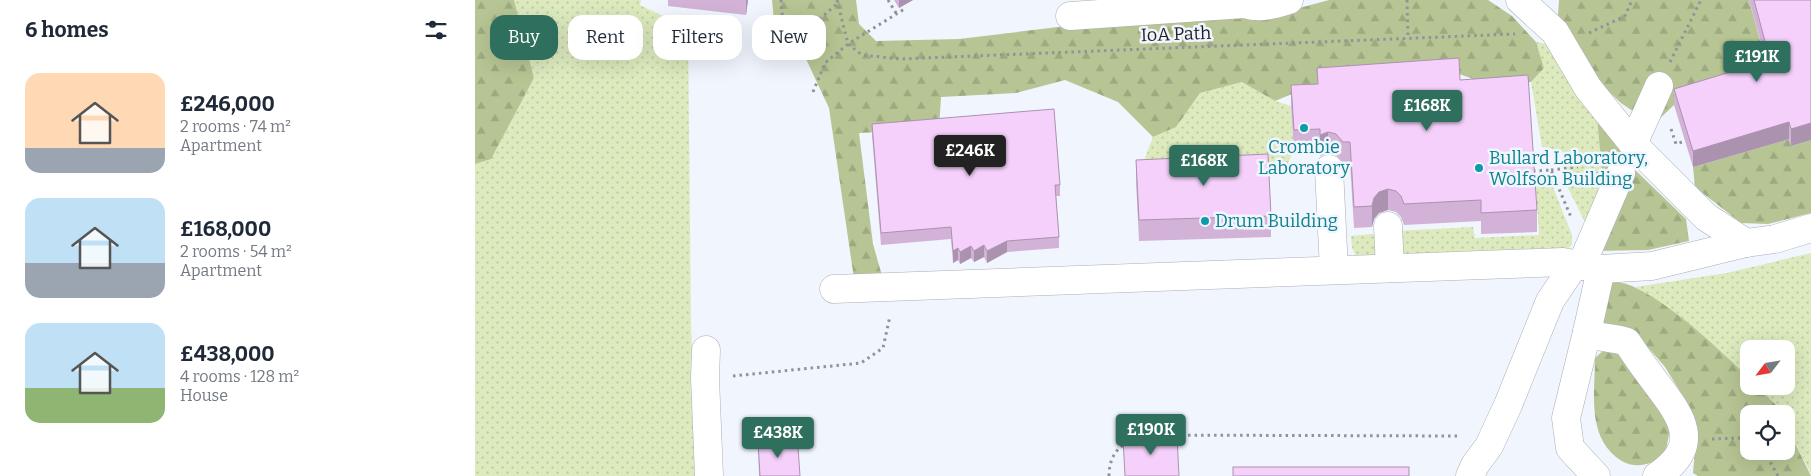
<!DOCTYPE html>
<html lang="en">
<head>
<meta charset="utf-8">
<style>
  :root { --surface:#fff; --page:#f2f2f3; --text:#1f2937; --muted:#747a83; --accent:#2f6f5d }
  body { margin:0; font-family:Bitter,serif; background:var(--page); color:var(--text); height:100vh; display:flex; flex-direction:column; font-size:19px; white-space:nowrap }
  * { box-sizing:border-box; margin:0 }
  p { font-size:16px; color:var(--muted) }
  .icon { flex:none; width:28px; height:28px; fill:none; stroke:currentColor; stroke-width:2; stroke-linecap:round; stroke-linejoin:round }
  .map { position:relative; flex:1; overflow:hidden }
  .side { display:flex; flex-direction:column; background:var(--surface); width:475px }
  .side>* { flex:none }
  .hud { position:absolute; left:15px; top:15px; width:475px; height:45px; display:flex; gap:10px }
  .needle { width:32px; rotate:239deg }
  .fabs { position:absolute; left:1265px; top:340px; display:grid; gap:10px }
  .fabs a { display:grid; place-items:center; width:55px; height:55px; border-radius:10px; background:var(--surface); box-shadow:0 5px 20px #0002; font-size:25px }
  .price { position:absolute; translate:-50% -42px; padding:0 11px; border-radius:5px; background:var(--accent); color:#fff; font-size:16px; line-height:32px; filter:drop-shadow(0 1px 2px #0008) }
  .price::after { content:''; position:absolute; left:50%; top:30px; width:15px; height:11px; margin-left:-8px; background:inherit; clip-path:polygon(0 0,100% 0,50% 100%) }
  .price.active { background:#222; color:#fff }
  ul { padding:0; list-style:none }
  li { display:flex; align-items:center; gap:15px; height:125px; padding:0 25px }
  li span { display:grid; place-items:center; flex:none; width:140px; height:100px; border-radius:15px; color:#555 }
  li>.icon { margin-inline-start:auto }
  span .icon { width:60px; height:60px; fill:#fffc; stroke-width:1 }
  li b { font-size:21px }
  h2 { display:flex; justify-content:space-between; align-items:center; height:60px; padding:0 25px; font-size:21px }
  .chip { padding:0 18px; border-radius:15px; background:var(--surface); box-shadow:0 5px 20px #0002; font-size:18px; line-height:45px }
  .chip.active { background:var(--accent); color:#fff }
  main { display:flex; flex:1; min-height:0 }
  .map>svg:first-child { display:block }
</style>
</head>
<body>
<main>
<section class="side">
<h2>6 homes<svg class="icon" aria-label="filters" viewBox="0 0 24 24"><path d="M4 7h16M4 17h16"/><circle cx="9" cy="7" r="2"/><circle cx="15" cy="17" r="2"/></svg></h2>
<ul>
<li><span style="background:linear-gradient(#ffd9b3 75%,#9aa5b1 0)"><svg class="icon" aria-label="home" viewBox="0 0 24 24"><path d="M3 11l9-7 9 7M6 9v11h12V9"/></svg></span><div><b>£246,000</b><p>2 rooms · 74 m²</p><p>Apartment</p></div></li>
<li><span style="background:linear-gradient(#bfe0f5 65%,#9aa5b1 0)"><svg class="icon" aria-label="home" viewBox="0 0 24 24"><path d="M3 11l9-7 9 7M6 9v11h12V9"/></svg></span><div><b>£168,000</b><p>2 rooms · 54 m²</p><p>Apartment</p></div></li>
<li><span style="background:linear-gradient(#bfe0f5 65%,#8fb573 0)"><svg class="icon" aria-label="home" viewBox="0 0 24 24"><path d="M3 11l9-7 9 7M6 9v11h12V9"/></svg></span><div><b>£438,000</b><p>4 rooms · 128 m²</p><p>House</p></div></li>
</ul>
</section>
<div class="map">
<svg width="1336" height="476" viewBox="0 0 1336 476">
  <defs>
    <pattern id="grass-dots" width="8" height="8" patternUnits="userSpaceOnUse" patternTransform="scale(1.25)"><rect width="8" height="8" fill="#dceabe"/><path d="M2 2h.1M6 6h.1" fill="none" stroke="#bcc8a3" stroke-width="1.8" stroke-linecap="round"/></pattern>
    <pattern id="forest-firs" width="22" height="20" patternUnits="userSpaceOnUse" patternTransform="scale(1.25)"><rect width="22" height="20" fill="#b7c594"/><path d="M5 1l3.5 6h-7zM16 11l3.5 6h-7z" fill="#9da97f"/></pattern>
  </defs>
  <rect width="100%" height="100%" fill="#f1f5fe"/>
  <g fill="url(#grass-dots)">
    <path d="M39 0H166L165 5 213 28 216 325 222 476H0V164L16 158 59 78Z"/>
    <path d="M1061 42 1078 45 1122 117 1130 208 1116 234 1093 188 1087 151 1067 147 1056 82 1069 68Z"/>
    <path d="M767 82 800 101 816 106 819 151 811 167 793 175 661 181 678 137 701 127 725 93Z"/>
    <path d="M1067 176H1071L1076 182 1097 235V245L1087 254 926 258 920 231 998 227 1000 238 1064 235 1061 188Z"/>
    <path d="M907 233 906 252 898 260 881 257 877 247 876 236Z"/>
    <path d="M1336 253V474L1311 425V414H1306L1302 406 1282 386H1311V349H1274V378L1201 313 1160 287 1252 273Z"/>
  </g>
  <g fill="url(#forest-firs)">
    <path d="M0 0H39L59 78 16 159 0 164Z"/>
    <path d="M297 0H381L384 24 401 41 484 39 600 25 791 17 854 0H1013L1037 16 1061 42 1069 68 1056 82 1010 83 984 74 841 84 800 101 767 82 725 93 701 127 678 137 643 102 590 80 541 93 466 97 464 129 384 133 398 244 413 297 382 299 354 108 331 59 322 56 300 32Z"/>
    <path d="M1084 0H1274L1295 77 1199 105 1178 125 1146 103 1117 76 1083 15Z"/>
    <path d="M1122 117 1156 166 1211 219 1214 241 1173 250 1118 251 1130 207Z"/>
    <path d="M1314 139 1316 146 1336 140V213L1293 224 1266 223 1220 187 1218 167Z"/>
    <path d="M1131 280C1141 282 1153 283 1161 288 1203 309 1240 346 1274 378V386H1282L1302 406 1306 414H1274V451H1311V425L1336 476H1223L1218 473 1221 440 1214 406 1190 367 1157 329 1123 323Z"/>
    <path d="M1131 348 1143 351 1196 423 1190 456C1173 466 1157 470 1141 457 1112 433 1120 392 1120 358Z"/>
  </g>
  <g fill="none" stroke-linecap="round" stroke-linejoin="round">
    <defs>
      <g id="minor">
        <path d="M764 0C777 11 799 5 814 0"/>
        <path d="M1045 0 1080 32 1113 88 1158 144 1231 217 1271 243"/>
        <path d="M595 16 769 4"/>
        <path d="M1158 144 1184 86"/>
        <path d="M854 169 859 270"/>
        <path d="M913 226 915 268"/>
        <path d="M1106 266 1146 173"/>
        <path d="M359 289 1088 262 1126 269 1177 266 1271 243 1300 239 1336 228"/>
        <path d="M1112 332 1126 269"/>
        <path d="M231 350 230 378 234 476"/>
        <path d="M995 476 1000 465 1014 446 1033 405 1075 301 1100 264"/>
        <path d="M1121 476 1095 448 1091 418 1112 332C1125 339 1138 337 1152 342 1161 356 1171 370 1181 383 1207 417 1228 445 1182 476"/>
      </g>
    </defs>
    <use href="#minor" stroke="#aaaeb6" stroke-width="29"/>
    <g stroke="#91939a" stroke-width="3" stroke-dasharray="2.5 4" stroke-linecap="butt">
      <path d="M306 0 310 48"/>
      <path d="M362 0 373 44 387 55 425 59 1040 34"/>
      <path d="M413 0 421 13"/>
      <path d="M932 0 933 38"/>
      <path d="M1114 33 1150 16 1157 0"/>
      <path d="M310 49 363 3"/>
      <path d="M1195 62 1226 0"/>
      <path d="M338 92 350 63 373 44 431 8"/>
      <path d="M1196 129 1201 144 1210 141"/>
      <path d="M1076 170 1103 167"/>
      <path d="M1058 171 1076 170 1096 217"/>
      <path d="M258 376 386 363 408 348 415 316"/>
      <path d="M1237 439 1267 438 1274 441"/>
      <path d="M656 440 664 435 986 436"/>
      <path d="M1289 451 1303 476"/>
      <path d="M634 476C634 462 639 450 651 443"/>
    </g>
    <use href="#minor" stroke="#fff" stroke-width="28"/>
  </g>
  <g fill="#d2b3d7">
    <path d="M193 0H273L271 15 193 6Z"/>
    <path d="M419 0H438L424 8Z"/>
    <path d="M1274 0H1336V140L1316 146 1314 139 1218 167 1199 105V89L1291 61Z"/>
    <path d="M842 68 985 80 1062 210V232L1006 234V221L929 225 926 217 921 212 913 210 904 213 899 219 897 227 879 228 875 163H868L861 155 853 153 845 156V150L819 151 816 106V85L842 84Z"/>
    <path d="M397 124 585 185V196H581L584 237V248L532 252 512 263 509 257 499 262 496 258 485 264 483 260 478 263 476 239 406 245 397 135Z"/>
    <path d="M661 160 796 216V237L664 241 661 181Z"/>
    <path d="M283 442 315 447 325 476H284Z"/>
  </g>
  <g fill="#ab92af">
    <path d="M271 0H273L271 15Z"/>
    <path d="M424 0H438L424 8Z"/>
    <path d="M1314 122V139L1218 167V151Z"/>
    <path d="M1336 123V140L1316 146V129Z"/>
    <path d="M853 132V153L845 156V135Z"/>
    <path d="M913 189V210L904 213 899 219 897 227V206L899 198 904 192Z"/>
    <path d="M532 241V252L512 263V251Z"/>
    <path d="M509 245V257L499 262V251Z"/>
    <path d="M496 246V258L485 264V252Z"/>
    <path d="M483 248V260L478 263V251Z"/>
  </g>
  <g fill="#f4d0fa" stroke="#ab92af">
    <path d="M1279 0H1336V123L1316 129 1314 122 1218 151 1199 89 1295 60Z"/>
    <path d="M984 58 985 80 1053 75 1062 210 1006 213V200L929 204 926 196 921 191 913 189 904 192 899 198 897 206 879 207 875 142H868L861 134 853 132 845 135V129L819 130 816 85 843 84 842 68Z"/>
    <path d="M579 109 585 185H580L584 237 532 241 512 251 509 245 499 251 496 246 485 252 483 248 478 251 476 227 406 233 397 124Z"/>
    <path d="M793 154 796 216 664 220 661 160Z"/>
    <path d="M702 436 704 476H650L648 438Z"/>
    <path d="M314 441 315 447H323L325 476H285L283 442Z"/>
    <rect x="758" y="467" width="176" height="9"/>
  </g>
  <g fill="#0f9aa8" stroke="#f1f5fe" stroke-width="2">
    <circle cx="829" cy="128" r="5"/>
    <circle cx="1004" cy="168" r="5"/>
    <circle cx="730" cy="221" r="5"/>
  </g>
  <g text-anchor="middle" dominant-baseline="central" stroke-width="5" stroke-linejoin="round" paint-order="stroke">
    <g font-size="18" fill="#1e1f22" stroke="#f1f5fe">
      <text transform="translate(701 34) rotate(-2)">IoA Path</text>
    </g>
    <g font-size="18" fill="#0d838f" stroke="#f1f5fe" text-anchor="start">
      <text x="829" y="147" text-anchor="middle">Crombie<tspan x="829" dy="21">Laboratory</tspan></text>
      <text x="1014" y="158">Bullard Laboratory,<tspan x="1014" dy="21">Wolfson Building</tspan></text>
      <text x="740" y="221">Drum Building</text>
    </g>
  </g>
</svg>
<div class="fabs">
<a><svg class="needle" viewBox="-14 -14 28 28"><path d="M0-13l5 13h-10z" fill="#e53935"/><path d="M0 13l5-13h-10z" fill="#747a83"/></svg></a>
<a><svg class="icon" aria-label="locate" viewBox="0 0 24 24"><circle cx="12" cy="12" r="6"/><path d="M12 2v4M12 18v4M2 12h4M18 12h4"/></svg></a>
</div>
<b class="price" style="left:1282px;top:83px">£191K</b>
<b class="price" style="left:952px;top:132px">£168K</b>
<b class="price active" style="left:495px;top:177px">£246K</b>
<b class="price" style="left:729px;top:187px">£168K</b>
<b class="price" style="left:676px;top:456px">£190K</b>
<b class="price" style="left:303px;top:459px">£438K</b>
<div class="hud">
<a class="chip active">Buy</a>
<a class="chip">Rent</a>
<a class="chip">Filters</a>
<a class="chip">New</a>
</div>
</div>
</main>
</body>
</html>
